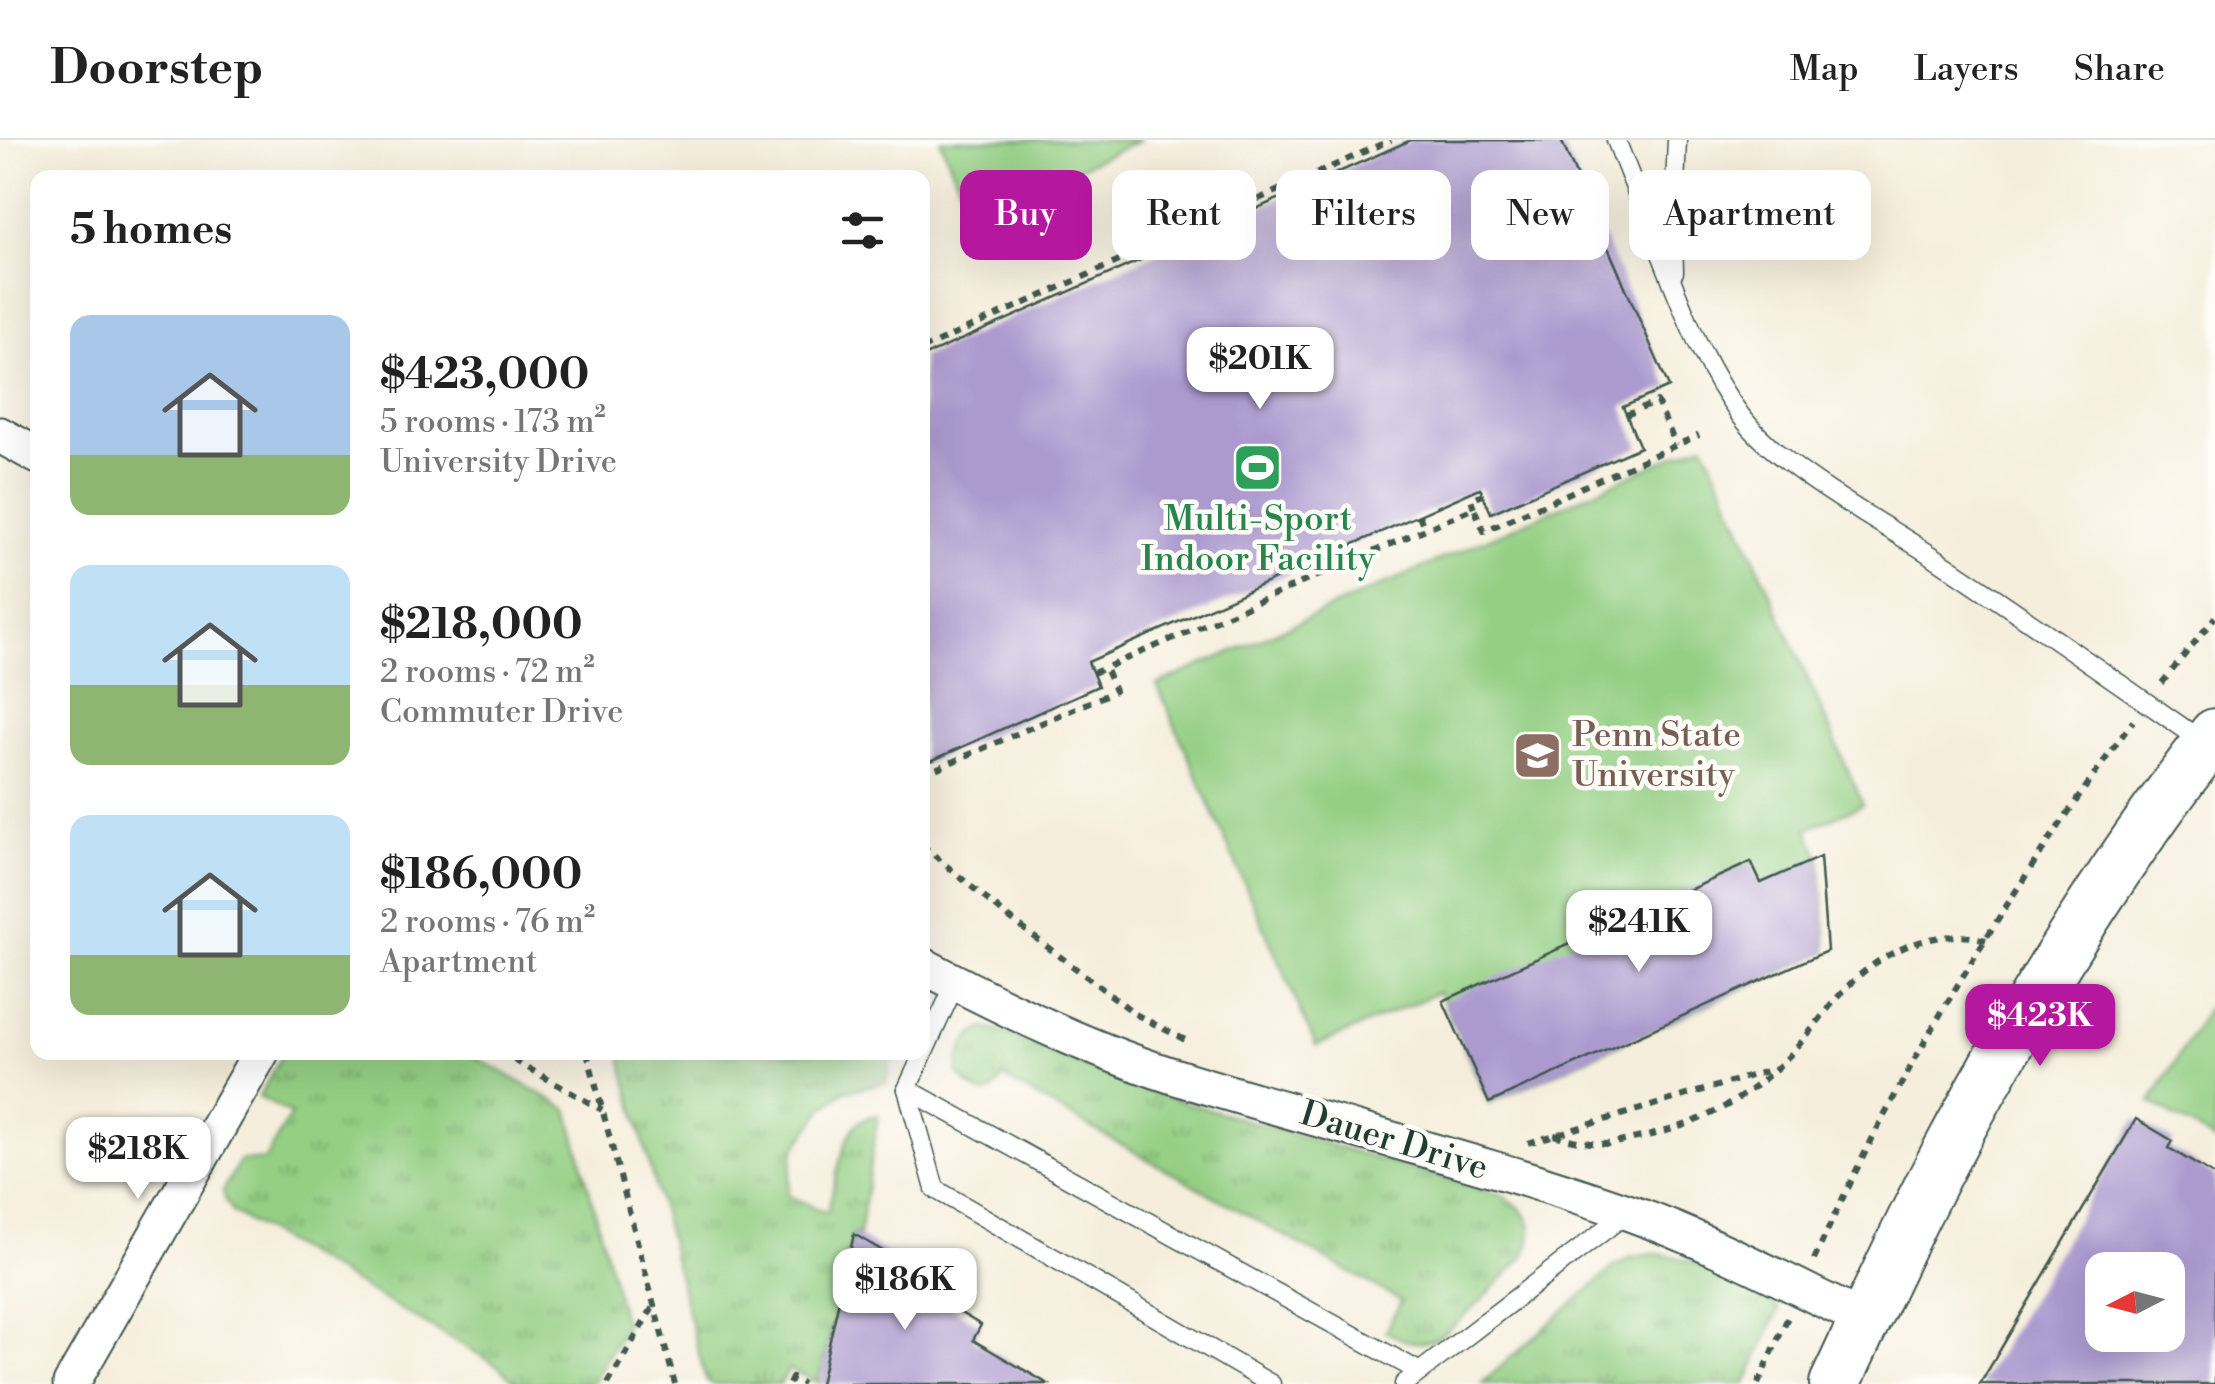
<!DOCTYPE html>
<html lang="en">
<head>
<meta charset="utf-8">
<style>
  :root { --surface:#fff; --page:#f2f2f2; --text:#222; --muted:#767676; --line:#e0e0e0; --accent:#b5179e }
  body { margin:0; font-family:"Libre Bodoni",serif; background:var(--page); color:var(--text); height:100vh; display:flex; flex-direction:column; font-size:38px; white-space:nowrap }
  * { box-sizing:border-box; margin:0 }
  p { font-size:32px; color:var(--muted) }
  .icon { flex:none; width:55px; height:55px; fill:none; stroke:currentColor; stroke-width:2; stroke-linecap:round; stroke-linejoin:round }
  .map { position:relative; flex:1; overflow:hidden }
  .details { position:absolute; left:30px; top:30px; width:900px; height:890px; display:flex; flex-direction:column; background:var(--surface); border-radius:20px; box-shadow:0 10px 40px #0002 }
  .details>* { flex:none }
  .banner { position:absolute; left:960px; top:30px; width:950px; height:90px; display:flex; gap:20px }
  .needle { width:65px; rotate:264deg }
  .fabs { position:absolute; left:2085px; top:1112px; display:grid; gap:20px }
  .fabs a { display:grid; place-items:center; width:100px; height:100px; border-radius:20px; background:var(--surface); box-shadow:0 10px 40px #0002; font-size:50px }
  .price { position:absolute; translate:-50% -85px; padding:0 22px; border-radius:20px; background:#fff; color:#222; font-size:32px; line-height:65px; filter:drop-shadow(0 2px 5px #0008) }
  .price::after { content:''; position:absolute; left:50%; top:60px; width:30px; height:22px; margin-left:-15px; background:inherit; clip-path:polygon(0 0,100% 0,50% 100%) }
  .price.active { background:var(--accent); color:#fff }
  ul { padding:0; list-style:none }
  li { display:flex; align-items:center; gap:30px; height:250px; padding:0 40px }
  li span { display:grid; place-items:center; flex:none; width:280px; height:200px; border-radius:20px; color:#555 }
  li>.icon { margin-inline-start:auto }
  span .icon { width:120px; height:120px; fill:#fffc; stroke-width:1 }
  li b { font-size:42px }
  h2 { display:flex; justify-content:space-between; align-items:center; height:120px; padding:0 40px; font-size:42px }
  .pill { padding:0 35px; border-radius:20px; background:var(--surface); box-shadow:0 10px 40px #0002; font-size:35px; line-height:90px }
  .pill.active { background:var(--accent); color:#fff }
  header { display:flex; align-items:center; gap:60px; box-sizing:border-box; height:140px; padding:0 50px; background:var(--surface); border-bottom:2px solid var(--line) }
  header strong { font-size:48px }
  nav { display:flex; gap:55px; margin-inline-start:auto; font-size:35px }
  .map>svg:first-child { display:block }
</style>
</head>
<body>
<header>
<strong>Doorstep</strong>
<nav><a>Map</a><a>Layers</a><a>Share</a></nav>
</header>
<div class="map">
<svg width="2215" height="1244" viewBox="0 0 2215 1244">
  <defs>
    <pattern id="grass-tufts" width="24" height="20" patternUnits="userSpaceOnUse" patternTransform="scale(2.5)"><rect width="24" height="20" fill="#94cf84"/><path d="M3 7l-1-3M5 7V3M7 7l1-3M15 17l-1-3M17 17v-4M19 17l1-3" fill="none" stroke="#78a96d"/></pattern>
  </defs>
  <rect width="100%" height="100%" fill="#fdfcf7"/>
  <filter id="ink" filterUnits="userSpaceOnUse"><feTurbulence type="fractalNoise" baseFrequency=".01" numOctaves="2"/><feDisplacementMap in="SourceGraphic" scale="20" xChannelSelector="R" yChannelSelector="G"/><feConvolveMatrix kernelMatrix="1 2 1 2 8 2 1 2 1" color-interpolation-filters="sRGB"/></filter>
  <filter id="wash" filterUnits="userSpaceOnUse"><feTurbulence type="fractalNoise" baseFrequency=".0048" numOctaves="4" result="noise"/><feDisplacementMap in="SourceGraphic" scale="40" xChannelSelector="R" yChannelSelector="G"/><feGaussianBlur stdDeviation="2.25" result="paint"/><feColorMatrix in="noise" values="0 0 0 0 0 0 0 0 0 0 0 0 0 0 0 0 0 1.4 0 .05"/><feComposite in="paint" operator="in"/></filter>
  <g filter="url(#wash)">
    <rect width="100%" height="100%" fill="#f6eedc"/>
    <g fill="url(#grass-tufts)" stroke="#5a865c" stroke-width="2.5">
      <path d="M985 888 1002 892 1137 948 1504 1056C1531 1073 1538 1087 1524 1117 1505 1135 1451 1195 1430 1201 1412 1205 1399 1199 1385 1191L1401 1161 1015 945 1003 937C988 965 977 953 958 934 958 913 965 896 985 888Z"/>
      <path d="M283 913H468L568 969 625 1186 592 1244H518L497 1225 234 1073 226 1061 223 1051 240 1020 264 1021 291 974 259 957Z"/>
      <path d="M620 913H892L886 943 844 951 823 969 794 1010 787 1055 827 1073C833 1052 842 1000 856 985 862 978 869 976 878 975L859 1096 853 1094 818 1243 789 1229 780 1244H712L706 1241Z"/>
      <path d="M1655 1114C1692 1115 1750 1147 1779 1169L1746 1244H1481L1615 1126 1632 1117Z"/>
    </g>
    <g fill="#94cf84" stroke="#5a865c" stroke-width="2.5">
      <path d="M940 0H1141L972 75Z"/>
      <path d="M1704 303 1863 664 1808 689 1820 717 1827 811 1489 963 1439 852 1316 906 1157 545Z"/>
      <path d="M2215 855V1001L2151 962Z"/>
    </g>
    <g id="blocks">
      <g fill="#ac9acf" fill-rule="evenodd">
        <path d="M1411 0H1561L1669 247 1623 267 1640 307 1491 373 1480 348 1088 522 1098 546 922 625V217Z"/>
        <path d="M1820 717 1827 811 1489 963 1443 861 1751 722 1761 743Z"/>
        <path d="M2136 979 2173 1001 2169 1008 2215 1036V1244H1980ZM2102 1130H2168V1195H2102Z"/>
        <path d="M854 1094 898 1120 891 1132 981 1185 973 1200 1048 1244H820Z"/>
      </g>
    </g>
  </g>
  <g filter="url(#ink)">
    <use href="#blocks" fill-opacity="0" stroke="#3f584d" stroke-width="2.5"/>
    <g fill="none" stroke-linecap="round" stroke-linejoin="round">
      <defs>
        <g id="service">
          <path d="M1616 0C1634 45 1652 90 1669 134 1689 184 1708 233 1741 276 1784 332 1878 380 1937 419 2028 479 2117 542 2206 604"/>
          <path d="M1674 132 1673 92 1677 0"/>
          <path d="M956 842 907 949 935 1049 1271 1244"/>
          <path d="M907 949 1420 1232"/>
          <path d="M1404 1244 1627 1073"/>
        </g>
        <g id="minor">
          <path d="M0 295 38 316"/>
          <path d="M922 825C1007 870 1094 912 1186 940 1334 986 1485 1022 1630 1073 1711 1102 1788 1143 1865 1180"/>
          <path d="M71 1244 261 912"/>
        </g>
        <path id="secondary" d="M1835 1244C1869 1171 1903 1096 1941 1024 2019 877 2112 725 2215 594"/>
      </defs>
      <use href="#service" stroke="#3f584d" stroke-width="21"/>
      <use href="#minor" stroke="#3f584d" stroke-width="39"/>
      <use href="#secondary" stroke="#3f584d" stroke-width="54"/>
      <g stroke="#3f584d" stroke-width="6" stroke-dasharray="8 8" stroke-linecap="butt">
        <path d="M922 209 1391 0"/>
        <path d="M1626 275 1657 262 1676 305"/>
        <path d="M1474 368 1471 359 1483 354"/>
        <path d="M1419 375 1425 390"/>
        <path d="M1093 533 1105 528"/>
        <path d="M2162 543 2215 477"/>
        <path d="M922 635 1115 551 1105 528 1474 368 1484 391 1699 295"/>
        <path d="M922 705 1004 774 1137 875 1191 903"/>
        <path d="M500 912 602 970"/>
        <path d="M587 912 675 1244"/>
        <path d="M1554 995C1571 1000 1589 1004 1607 1004 1617 1003 1627 1000 1637 998 1693 987 1736 966 1778 927 1806 901 1826 867 1853 841 1888 808 1940 787 1986 800"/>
        <path d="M1528 1003 1770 930"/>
        <path d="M1814 1120C1899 930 2010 749 2133 581"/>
        <path d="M608 1244 654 1165"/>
        <path d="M789 1244 792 1238 803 1244"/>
        <path d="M1758 1244 1788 1177"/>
      </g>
      <use href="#service" stroke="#fff" stroke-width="18"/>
      <use href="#minor" stroke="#fff" stroke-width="35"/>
      <use href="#secondary" stroke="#fff" stroke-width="50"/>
    </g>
  </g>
  <defs>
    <symbol id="stadium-square" viewBox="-11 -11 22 22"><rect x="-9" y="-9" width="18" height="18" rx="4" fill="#2e9e5b" stroke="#fdfcf7"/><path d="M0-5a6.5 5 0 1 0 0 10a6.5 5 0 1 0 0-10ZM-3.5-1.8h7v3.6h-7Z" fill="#fff"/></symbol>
    <symbol id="university-square" viewBox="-11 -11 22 22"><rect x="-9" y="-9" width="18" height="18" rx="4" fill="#8d6e63" stroke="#fdfcf7"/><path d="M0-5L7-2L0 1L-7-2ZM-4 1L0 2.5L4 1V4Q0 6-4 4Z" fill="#fff"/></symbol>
  </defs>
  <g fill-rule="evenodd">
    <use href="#stadium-square" x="1230" y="300" width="55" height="55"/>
    <use href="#university-square" x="1510" y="588" width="55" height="55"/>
  </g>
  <g text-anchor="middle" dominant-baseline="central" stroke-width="9" stroke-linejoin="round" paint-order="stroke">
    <g font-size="35" fill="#27864d" stroke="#fdfcf7">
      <text x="1258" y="379">Multi-Sport<tspan x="1258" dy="40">Indoor Facility</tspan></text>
    </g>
    <g font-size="35" fill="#785e54" stroke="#fdfcf7" text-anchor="start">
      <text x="1572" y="595">Penn State<tspan x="1572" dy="40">University</tspan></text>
    </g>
    <g font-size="35" fill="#1f3d34" stroke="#fdfcf7">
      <text transform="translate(1394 1001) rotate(17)">Dauer Drive</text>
    </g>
  </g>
</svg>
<div class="fabs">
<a><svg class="needle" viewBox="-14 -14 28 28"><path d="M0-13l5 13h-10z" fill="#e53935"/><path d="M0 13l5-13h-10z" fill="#767676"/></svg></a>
</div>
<b class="price" style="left:1260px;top:272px">$201K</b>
<b class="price" style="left:1639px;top:835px">$241K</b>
<b class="price active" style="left:2040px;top:929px">$423K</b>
<b class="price" style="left:138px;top:1062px">$218K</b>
<b class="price" style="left:905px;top:1193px">$186K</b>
<div class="banner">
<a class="pill active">Buy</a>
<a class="pill">Rent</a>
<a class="pill">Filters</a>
<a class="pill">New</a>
<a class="pill">Apartment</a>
</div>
<section class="details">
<h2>5 homes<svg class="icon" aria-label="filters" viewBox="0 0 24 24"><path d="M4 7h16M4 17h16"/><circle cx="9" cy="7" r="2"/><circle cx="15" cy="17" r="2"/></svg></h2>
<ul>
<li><span style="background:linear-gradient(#a9c7e8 70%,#8fb573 0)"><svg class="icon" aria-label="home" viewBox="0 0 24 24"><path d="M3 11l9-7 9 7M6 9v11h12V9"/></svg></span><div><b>$423,000</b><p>5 rooms · 173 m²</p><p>University Drive</p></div></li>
<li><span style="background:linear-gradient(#bfe0f5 60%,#8fb573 0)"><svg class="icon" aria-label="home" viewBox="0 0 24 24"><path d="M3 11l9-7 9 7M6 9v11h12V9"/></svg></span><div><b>$218,000</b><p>2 rooms · 72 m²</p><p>Commuter Drive</p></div></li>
<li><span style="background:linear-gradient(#bfe0f5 70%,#8fb573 0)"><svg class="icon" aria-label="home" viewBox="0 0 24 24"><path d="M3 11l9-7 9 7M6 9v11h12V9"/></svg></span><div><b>$186,000</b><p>2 rooms · 76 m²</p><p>Apartment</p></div></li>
</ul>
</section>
</div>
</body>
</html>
